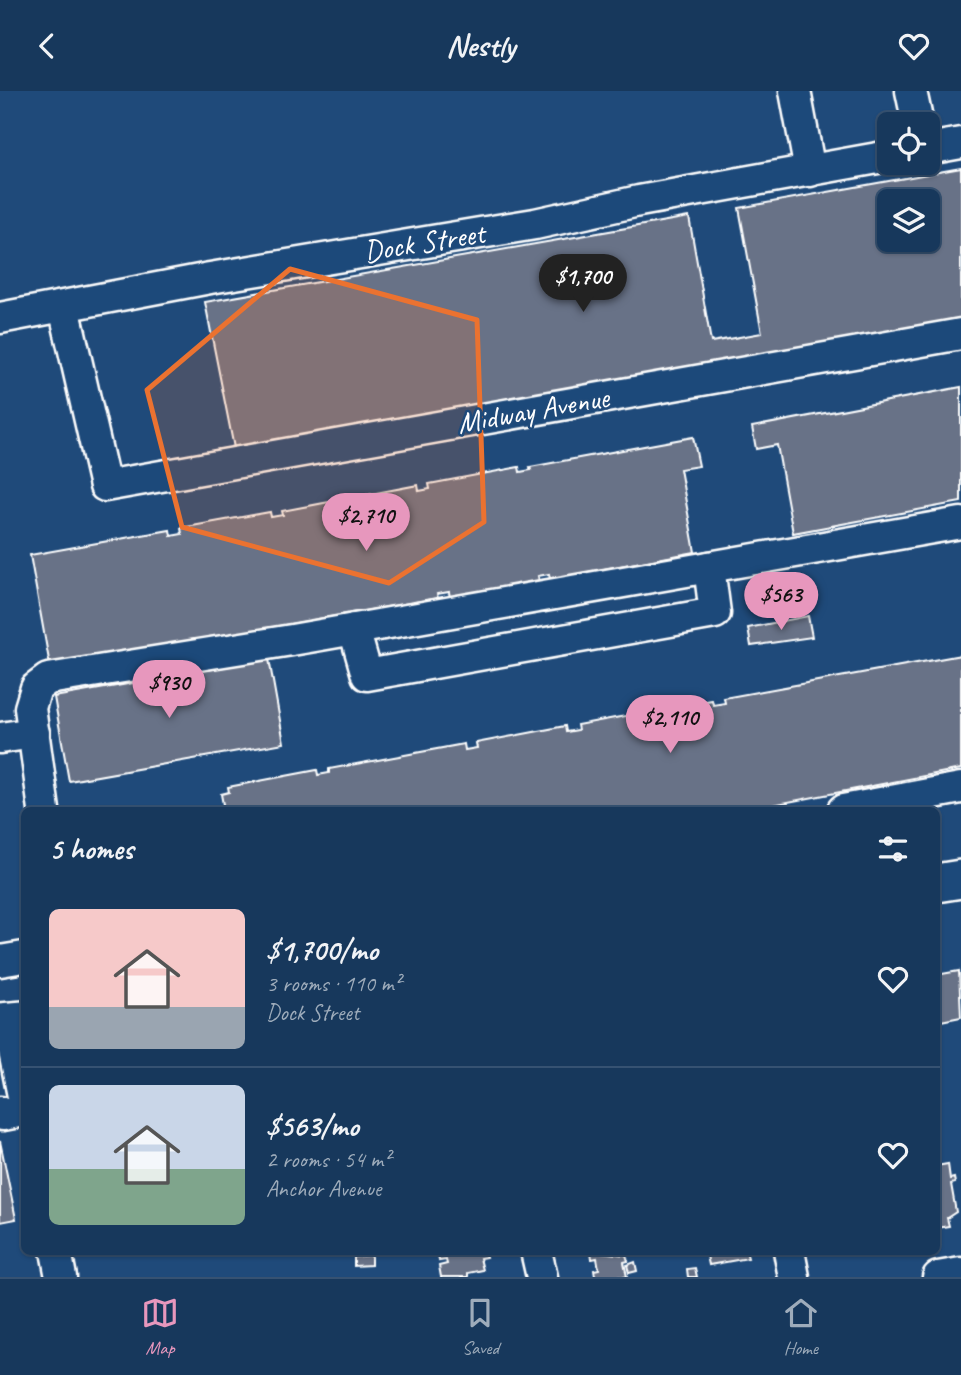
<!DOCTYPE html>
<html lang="en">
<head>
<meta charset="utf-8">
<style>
  :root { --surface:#17385c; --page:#244365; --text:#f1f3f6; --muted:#9eacbb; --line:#365272; --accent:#e797bd }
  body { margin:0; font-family:Caveat,sans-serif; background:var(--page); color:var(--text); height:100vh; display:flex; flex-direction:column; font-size:26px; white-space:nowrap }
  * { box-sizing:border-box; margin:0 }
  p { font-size:23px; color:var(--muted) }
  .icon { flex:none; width:38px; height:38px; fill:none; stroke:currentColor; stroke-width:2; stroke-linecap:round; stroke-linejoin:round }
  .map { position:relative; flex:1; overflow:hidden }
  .sheet { position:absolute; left:21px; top:716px; width:919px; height:448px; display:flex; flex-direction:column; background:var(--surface); border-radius:10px; box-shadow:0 2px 5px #0004,0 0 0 2px var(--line) }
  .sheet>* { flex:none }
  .fabs { position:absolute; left:877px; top:21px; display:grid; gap:14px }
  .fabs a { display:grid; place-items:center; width:63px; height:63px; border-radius:10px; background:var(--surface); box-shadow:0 2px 5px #0004,0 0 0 2px var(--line); font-size:35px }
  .price { position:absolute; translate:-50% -60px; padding:0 16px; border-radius:24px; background:var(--accent); color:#111; font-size:23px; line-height:46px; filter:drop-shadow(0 2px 4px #0008) }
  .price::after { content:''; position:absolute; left:50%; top:42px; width:21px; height:16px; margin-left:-10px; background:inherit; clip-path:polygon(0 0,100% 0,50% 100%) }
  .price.current { background:#222; color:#fff }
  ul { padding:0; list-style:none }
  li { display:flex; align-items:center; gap:21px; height:175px; padding:0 28px }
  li+li { border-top:2px solid var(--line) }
  li span { display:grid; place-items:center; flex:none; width:196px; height:140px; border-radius:10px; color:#555 }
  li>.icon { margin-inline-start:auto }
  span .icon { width:84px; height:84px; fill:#fffc; stroke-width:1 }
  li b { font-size:30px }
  h2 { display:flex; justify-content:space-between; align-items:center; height:84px; padding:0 28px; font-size:30px }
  header { display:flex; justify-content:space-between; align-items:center; height:91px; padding:0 28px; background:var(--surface); font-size:32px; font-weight:700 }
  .menu { display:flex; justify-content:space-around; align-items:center; height:98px; border-top:2px solid var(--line); background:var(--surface); font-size:19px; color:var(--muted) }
  .menu a { display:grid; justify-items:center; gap:4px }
  .menu .current { color:var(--accent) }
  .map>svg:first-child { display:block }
</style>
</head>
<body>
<header><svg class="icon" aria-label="back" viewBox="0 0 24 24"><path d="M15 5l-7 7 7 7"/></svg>Nestly<svg class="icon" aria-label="heart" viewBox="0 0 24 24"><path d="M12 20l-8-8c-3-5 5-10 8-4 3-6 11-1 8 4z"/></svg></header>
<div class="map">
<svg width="961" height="1186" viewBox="0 0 961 1186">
  <rect width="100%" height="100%" fill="#1f4a7a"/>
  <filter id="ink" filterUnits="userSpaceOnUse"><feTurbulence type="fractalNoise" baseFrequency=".0143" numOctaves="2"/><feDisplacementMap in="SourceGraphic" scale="14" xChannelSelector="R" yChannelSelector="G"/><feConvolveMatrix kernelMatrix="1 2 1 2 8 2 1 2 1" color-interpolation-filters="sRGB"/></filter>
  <g filter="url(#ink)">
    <g fill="#677287" stroke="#fff" stroke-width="2" fill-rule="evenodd">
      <path d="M961 77V235L235 362 205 211 689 126 711 251 762 242 739 117ZM889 110H928V149H889Z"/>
      <path d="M961 296V411L793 442 777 354 756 358 752 336Z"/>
      <path d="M693 346 699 375 680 378 695 461 550 488 549 483 538 485 539 490 450 507 449 501 437 503 438 507 50 575 30 464 170 439 171 445 182 443 181 437 270 421 271 426 283 424 282 420 418 394 419 400 430 398 429 393 519 376 520 381 531 379 530 376Z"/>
      <path d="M808 525 812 546 751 555 748 537Z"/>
      <path d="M961 564V678L746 719 744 716 732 719H224L221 703 229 701 228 696 317 679 318 684 329 682V678L464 653 465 659 477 657 476 652 565 635 566 641 578 639 577 634 712 609 713 614 725 612 724 607Z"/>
      <path d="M269 568 284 652 69 690 54 606Z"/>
      <path d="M959 880 961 926 936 931V884Z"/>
      <path d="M0 1050 16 1128 0 1131Z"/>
      <path d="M948 1073 950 1088 954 1087 955 1092 951 1093 956 1121 947 1127 949 1135 936 1137V1075Z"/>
      <path d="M444 1160H484L486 1166 480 1167 483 1179 468 1182V1186H441L439 1175 447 1173 446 1169 439 1170 438 1164 445 1163Z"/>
      <path d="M591 1160 626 1164 628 1170 624 1171 627 1186 595 1185 594 1179 599 1178 597 1167 592 1168Z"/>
      <path d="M706 1160H746L748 1167 709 1174Z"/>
      <path d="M371 1164V1174L354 1175V1166Z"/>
      <path d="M635 1171 637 1180 629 1182 627 1174Z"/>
      <path d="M695 1177 697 1186H688L687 1178Z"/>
    </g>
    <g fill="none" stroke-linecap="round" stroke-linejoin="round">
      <defs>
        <g id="minor">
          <path d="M795 0 810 80"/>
          <path d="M911 0 918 33"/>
          <path d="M928 58 961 52"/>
          <path d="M64 216 105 395 961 243"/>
          <path d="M0 227 210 187 535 133 639 110 889 65"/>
          <path d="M354 538 367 584 715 522 709 476"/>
          <path d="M0 647 34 642"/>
          <path d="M44 719 30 617 36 597 48 588 292 549 961 432"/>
          <path d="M843 719 961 697"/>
          <path d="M0 870 24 866"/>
          <path d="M8 930 24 1010"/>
          <path d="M0 1021 3 1024 24 1020"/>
          <path d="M56 1160 61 1186"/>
          <path d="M536 1160 542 1186"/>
          <path d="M789 1160 794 1186"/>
          <path d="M938 1186 961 1182"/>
        </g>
        <g id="major">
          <path d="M936 792 961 788"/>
          <path d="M0 931 24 929"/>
        </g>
      </defs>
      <use href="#minor" stroke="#fff" stroke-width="35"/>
      <use href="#major" stroke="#fff" stroke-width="42"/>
      <use href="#minor" stroke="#1f4a7a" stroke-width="30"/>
      <use href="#major" stroke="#1f4a7a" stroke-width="37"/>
    </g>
  </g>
  <path fill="#eb7230" fill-opacity="0.2" stroke="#eb7230" stroke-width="5" stroke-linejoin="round" d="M290 178 477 229 484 431 389 492 182 436 147 299Z"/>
  <g text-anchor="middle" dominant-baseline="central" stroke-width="5" stroke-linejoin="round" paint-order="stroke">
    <g font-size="30" fill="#fff" stroke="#1f4a7a">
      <text transform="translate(424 151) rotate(-9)">Dock Street</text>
      <text transform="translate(533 319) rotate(-10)">Midway Avenue</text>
    </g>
  </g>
</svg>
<div class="fabs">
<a><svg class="icon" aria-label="locate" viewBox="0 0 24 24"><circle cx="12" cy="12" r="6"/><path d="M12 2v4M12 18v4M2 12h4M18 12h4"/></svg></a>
<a><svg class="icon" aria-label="layers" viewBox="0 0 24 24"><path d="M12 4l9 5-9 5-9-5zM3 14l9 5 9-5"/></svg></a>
</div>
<b class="price current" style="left:583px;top:223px">$1,700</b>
<b class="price" style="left:366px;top:462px">$2,710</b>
<b class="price" style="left:781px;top:541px">$563</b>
<b class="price" style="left:169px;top:629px">$930</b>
<b class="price" style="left:670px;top:664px">$2,110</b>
<section class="sheet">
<h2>5 homes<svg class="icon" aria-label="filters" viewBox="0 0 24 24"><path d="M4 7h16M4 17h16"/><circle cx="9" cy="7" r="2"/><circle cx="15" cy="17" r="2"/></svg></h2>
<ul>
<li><span style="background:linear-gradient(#f6c9c9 70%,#9aa5b1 0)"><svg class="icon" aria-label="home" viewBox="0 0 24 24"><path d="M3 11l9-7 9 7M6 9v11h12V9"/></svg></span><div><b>$1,700/mo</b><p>3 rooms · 110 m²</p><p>Dock Street</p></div><svg class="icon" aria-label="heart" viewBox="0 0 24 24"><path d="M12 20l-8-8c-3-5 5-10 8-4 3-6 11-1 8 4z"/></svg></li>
<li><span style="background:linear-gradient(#c9d6e8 60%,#7fa58c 0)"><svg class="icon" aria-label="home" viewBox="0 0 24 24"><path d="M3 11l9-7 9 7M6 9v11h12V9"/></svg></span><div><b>$563/mo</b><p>2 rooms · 54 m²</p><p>Anchor Avenue</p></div><svg class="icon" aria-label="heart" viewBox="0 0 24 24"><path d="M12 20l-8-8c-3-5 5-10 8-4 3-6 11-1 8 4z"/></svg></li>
</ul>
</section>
</div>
<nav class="menu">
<a class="current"><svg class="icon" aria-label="map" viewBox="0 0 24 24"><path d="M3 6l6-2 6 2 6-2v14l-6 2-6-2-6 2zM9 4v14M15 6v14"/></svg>Map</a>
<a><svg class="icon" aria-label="saved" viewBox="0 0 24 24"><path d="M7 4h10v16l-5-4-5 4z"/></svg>Saved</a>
<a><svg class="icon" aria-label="home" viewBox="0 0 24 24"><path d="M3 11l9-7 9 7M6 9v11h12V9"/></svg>Home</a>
</nav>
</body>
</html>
